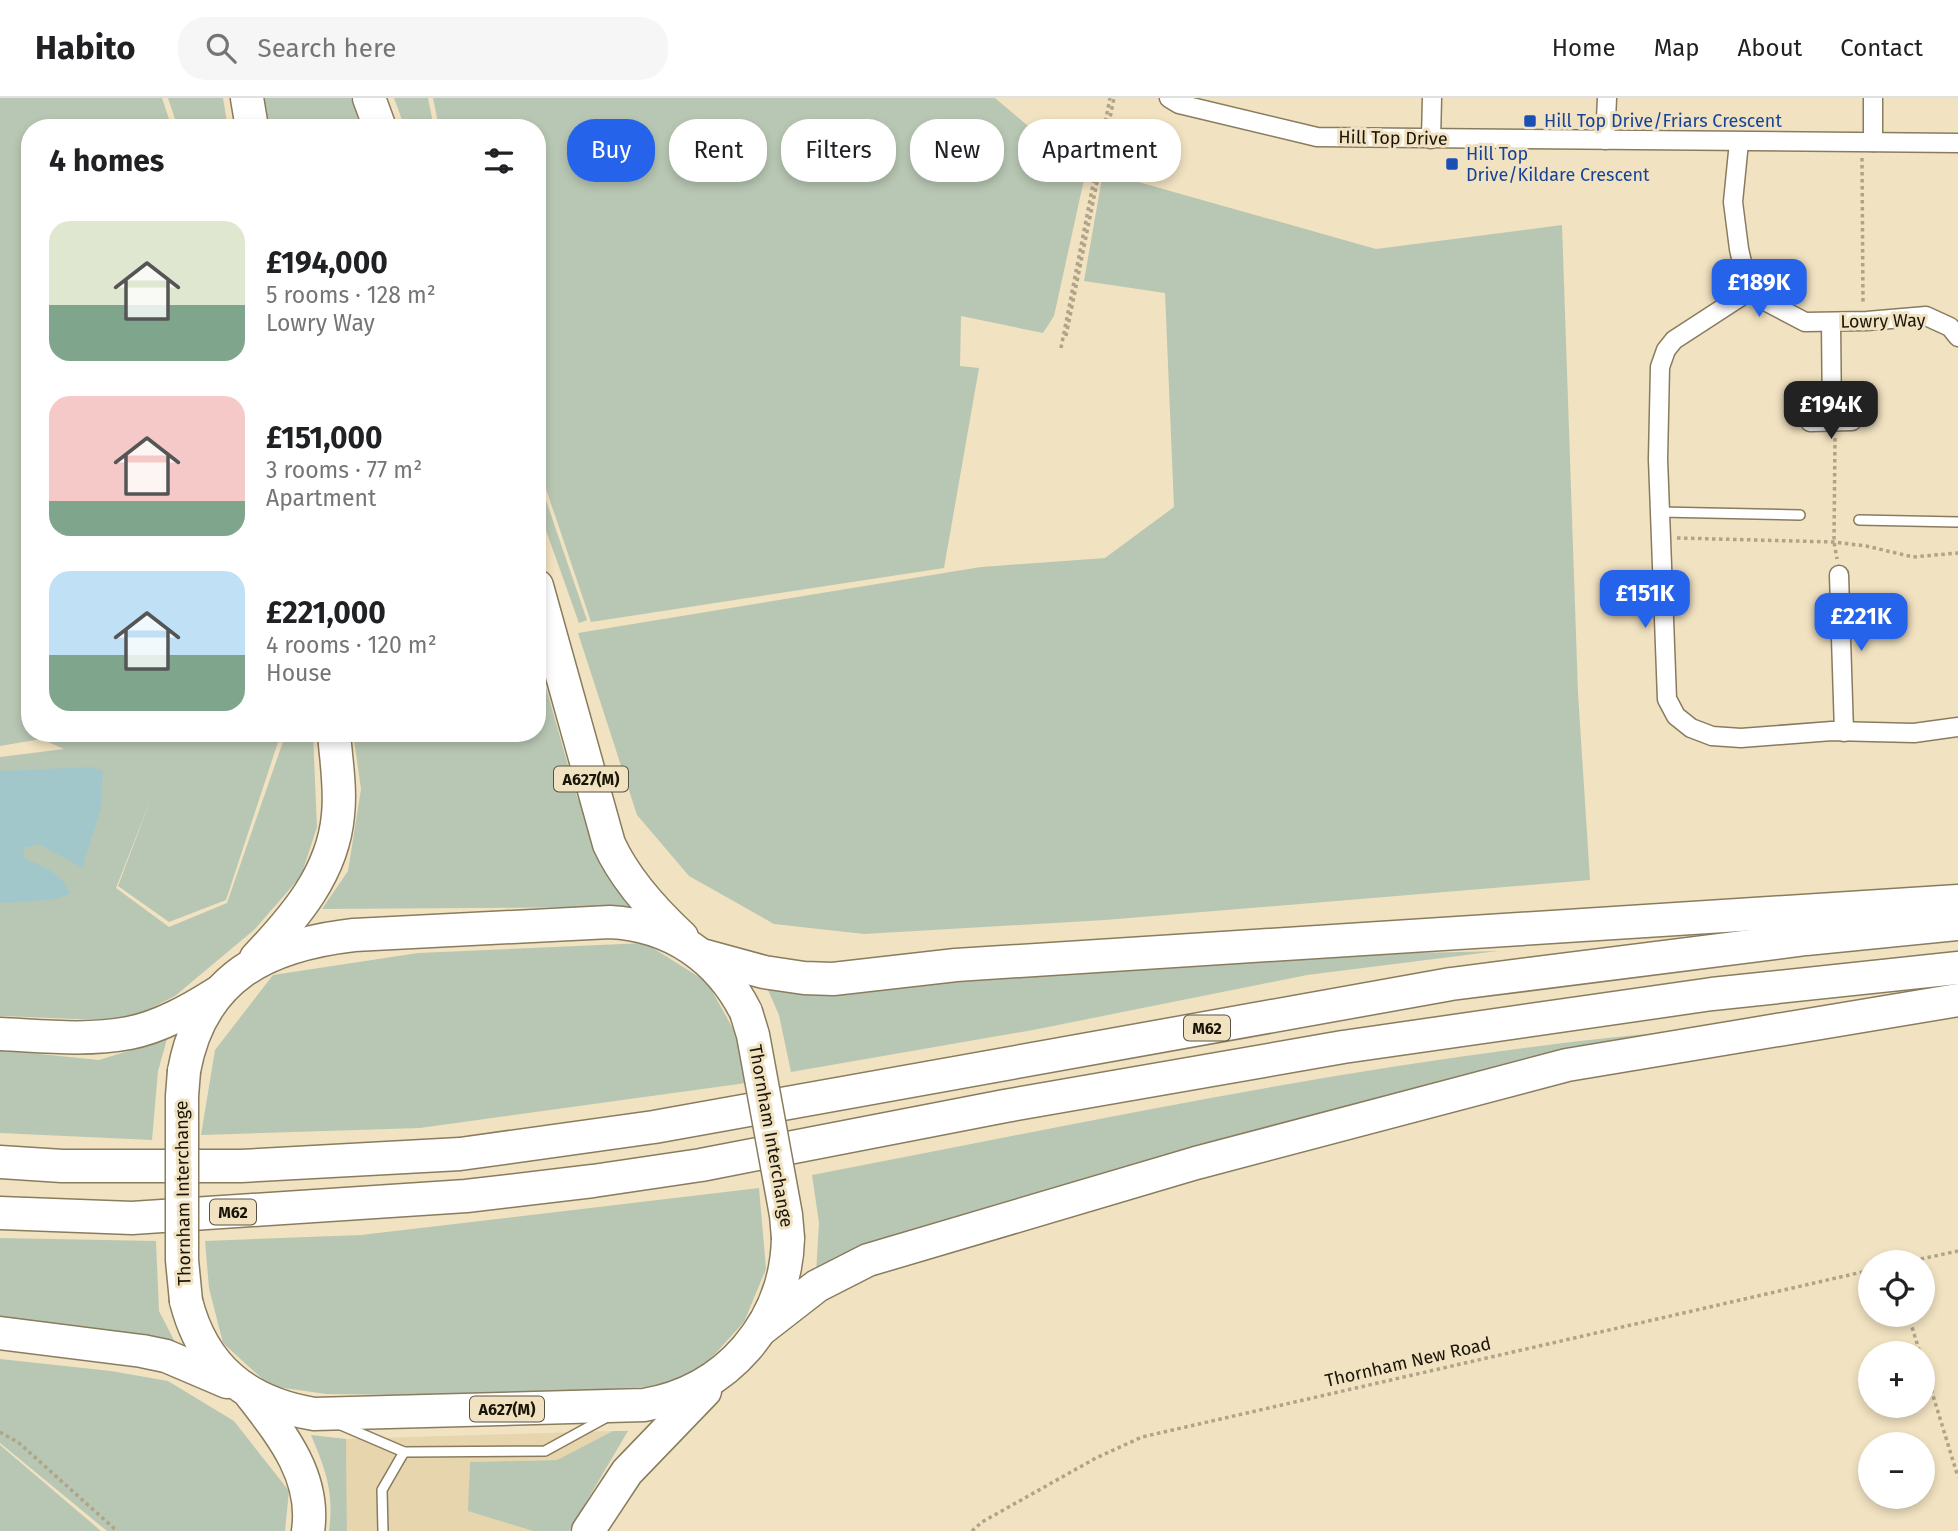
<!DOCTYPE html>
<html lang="en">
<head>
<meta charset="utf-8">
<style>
  :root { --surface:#fff; --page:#f6f6f6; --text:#202124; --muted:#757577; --line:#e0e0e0; --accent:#2563eb }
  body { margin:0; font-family:"Fira Sans",sans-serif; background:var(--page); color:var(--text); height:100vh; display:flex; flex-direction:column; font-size:26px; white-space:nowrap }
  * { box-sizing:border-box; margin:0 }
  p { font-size:23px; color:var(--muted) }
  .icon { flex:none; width:38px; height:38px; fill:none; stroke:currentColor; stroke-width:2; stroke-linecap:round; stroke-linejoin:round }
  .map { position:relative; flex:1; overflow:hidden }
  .drawer { position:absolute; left:21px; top:21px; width:525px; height:623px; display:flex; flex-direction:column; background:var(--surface); border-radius:28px; box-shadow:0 4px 10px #0003 }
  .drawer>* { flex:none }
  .banner { position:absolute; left:567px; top:21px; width:665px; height:63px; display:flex; gap:14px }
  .tools { position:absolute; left:1858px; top:1152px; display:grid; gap:14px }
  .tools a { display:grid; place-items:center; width:77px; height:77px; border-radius:50%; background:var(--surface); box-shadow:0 4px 10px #0003; font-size:35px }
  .price { position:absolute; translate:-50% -60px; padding:0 16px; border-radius:14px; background:var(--accent); color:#fff; font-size:23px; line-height:46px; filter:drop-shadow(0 2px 4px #0008) }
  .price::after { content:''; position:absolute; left:50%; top:42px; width:21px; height:16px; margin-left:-10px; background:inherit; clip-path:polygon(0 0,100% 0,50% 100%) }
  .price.selected { background:#222; color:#fff }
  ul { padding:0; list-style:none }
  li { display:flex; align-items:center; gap:21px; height:175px; padding:0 28px }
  li span { display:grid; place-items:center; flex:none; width:196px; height:140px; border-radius:21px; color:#555 }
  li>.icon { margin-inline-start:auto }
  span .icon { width:84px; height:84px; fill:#fffc; stroke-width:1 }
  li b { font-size:30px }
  h2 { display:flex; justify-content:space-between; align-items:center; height:84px; padding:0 28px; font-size:30px }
  .chip { padding:0 24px; border-radius:28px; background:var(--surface); box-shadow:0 4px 10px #0003; font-size:24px; line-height:63px }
  .chip.selected { background:var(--accent); color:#fff }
  header { display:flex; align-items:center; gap:42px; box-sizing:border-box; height:98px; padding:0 35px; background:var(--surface); border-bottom:2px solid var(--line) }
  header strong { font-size:33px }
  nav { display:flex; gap:38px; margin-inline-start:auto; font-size:24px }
  .search { width:490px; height:63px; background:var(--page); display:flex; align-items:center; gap:18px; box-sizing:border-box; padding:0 24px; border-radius:28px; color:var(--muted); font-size:26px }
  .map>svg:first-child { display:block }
</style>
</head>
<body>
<header>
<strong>Habito</strong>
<div class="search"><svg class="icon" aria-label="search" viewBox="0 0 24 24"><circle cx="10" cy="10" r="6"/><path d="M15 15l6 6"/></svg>Search here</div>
<nav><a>Home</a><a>Map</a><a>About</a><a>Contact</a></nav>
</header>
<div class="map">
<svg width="1958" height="1433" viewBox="0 0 1958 1433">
  <rect width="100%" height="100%" fill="#f1e2c1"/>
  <path fill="#e6d5ad" d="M613 1333 557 1362 470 1364 469 1413 533 1433H347L346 1341Z"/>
  <g fill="#b8c7b3">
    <path d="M0 0H162L172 30H30V635H281L226 802 169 824 118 788 152 698 116 790 169 829 227 805 286 635H313L317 729 301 778 255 831 175 898 126 923 0 918V659L64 651 41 641 0 648Z"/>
    <path d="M168 0H223L228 30H178Z"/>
    <path d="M261 0H351L361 30H266Z"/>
    <path d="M394 0H428L434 30H405Z"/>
    <path d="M433 0H995L1028 28 1087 68 1054 218 1043 235 961 218 960 268 979 270 944 470 591 524 537 364V30H439Z"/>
    <path d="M1103 74 1376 151 1562 127 1578 595 1590 782 1105 822 864 836 774 826 689 778 637 717 578 535 981 469 1105 460 1174 409 1165 195 1084 183Z"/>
    <path d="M537 376 587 522 579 525 537 407Z"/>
    <path d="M537 558 577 699 633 809 322 811 348 773 361 691 353 635H537Z"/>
    <path d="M645 845 707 884 741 945 746 985 420 1030 201 1037 215 952 273 877 418 855Z"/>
    <path d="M1498 853 1307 877 1033 932 791 974 779 917 764 883 1061 872 1225 860Z"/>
    <path d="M1681 933 816 1176 819 1125 812 1077C1100 1022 1388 958 1681 933Z"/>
    <path d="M167 941 158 973 152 1042 0 1035V952L99 962Z"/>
    <path d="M759 1090 766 1171 744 1224 704 1268 659 1288 479 1298 326 1296 270 1288 223 1245 209 1190 205 1143 361 1137Z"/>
    <path d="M0 1140 156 1143 159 1213 178 1250 0 1227Z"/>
    <path d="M0 1261 111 1273 168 1283 234 1323 289 1393 285 1433H107L0 1345Z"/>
    <path d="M613 1333H628L569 1433H533L468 1413 470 1364 557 1362Z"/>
    <path d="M311 1337 346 1341 347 1433H329C334 1393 326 1373 311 1337Z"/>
    <path d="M0 1347 101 1433H0Z"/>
  </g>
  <path fill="#a1c7cb" d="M91 669 103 673 101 710 82 770 39 746 23 750 25 761C44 768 63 776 70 796L50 802 0 805V673Z"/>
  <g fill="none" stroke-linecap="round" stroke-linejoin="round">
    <defs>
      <g id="lane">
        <path d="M1660 414 1800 417"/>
        <path d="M1859 422 1958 424"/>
        <path d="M341 1327 404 1354 545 1353 607 1319"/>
        <path d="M383 1433 382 1392 404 1354"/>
      </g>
      <g id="street">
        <path d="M1169 0 1179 6 1317 39 1958 45"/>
        <path d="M1431 41 1432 0"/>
        <path d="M1605 42 1607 0"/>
        <path d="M1739 44 1733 104 1739 151 1746 182 1767 204 1805 224 1867 223 1926 218 1950 229 1958 239"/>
        <path d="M1873 44V0"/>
        <path d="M1754 190 1674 242 1666 252 1660 269 1658 361 1667 601 1676 618 1691 630 1712 638 1741 640 1832 633 1914 635 1958 629"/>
        <path d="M1831 224 1832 323"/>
        <path d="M1810 324 1852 323"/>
        <path d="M1839 477 1844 634"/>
      </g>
      <g id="highway">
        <path d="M247 0 252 30"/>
        <path d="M369 0 380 30"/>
        <path d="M537 488 609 746C625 781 654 813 682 839"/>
        <path d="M705 858 764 874 804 880 833 881 956 867 1958 803"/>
        <path d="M256 860C295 819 333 775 338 717 341 690 336 662 334 635"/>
        <path d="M0 936C42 938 87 943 129 935 160 929 190 912 217 895"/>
        <path d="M184 973C201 879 266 847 354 837L610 824C671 827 719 860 746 914"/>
        <path d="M0 1064 62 1068H241L460 1056 654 1029 1451 886 1806 841 1958 826"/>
        <path d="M0 1115 132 1120 466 1098 593 1083 701 1067 1005 1008 1343 949 1712 896 1958 870"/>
        <path d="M186 1203C203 1270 247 1305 314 1316L644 1307C727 1293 786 1225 788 1140"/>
        <path d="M763 1230 817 1188 868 1162 1196 1065 1567 967 1958 902"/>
        <path d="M0 1235 142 1253 166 1258 227 1284"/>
        <path d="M251 1297C282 1337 316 1379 308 1433"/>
        <path d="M588 1433 627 1374 705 1293"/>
      </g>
    </defs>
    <use href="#lane" stroke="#897c5e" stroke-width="12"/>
    <use href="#street" stroke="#897c5e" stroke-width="21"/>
    <use href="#highway" stroke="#897c5e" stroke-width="35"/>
    <g stroke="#afa388" stroke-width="3.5" stroke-dasharray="3.5 3.5" stroke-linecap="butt">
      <path d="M1862 60 1863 206"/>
      <path d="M1066 238 1114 0"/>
      <path d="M1061 250 1110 0"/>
      <path d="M1835 340 1834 444 1837 461"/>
      <path d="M1677 440 1834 444 1866 448 1913 459 1958 455"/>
      <path d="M1907 1164 1958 1153"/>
      <path d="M1908 1216 1920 1255"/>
      <path d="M1923 1265 1958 1379"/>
      <path d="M0 1334 19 1345 117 1433"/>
      <path d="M972 1433 982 1424 1096 1360 1142 1339 1871 1172"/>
    </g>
    <use href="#lane" stroke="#fff" stroke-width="9"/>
    <use href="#street" stroke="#fff" stroke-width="18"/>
    <use href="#highway" stroke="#fff" stroke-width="32"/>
    <defs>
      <g id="highway-bridge">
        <path d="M746 914 753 937 786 1117 788 1140"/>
        <path d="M184 973 182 998V1162L186 1203"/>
      </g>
    </defs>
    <use href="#highway-bridge" stroke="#897c5e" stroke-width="35" stroke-linecap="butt"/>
    <use href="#highway-bridge" stroke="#fff" stroke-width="32"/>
  </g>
  <g fill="#1a4fb4" stroke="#f1e2c1" stroke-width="2.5">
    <rect x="1523" y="16" width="14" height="14" rx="3.5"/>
    <rect x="1445" y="59" width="14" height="14" rx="3.5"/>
  </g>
  <g text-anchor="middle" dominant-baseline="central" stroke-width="6" stroke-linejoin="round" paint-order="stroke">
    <g fill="#f1e2c1" stroke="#5a5240" stroke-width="2">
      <rect x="554" y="668.5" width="74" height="25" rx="5"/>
      <rect x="1184" y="917.5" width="46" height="25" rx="5"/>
      <rect x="210" y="1101.5" width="46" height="25" rx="5"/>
      <rect x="470" y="1298.5" width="74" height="25" rx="5"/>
    </g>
    <g font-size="16" font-weight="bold" fill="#1a1509">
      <text x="591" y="681">A627(M)</text>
      <text x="1207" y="930">M62</text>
      <text x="233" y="1114">M62</text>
      <text x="507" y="1311">A627(M)</text>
    </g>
    <g font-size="18" fill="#164399" stroke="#f1e2c1" text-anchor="start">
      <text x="1544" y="23">Hill Top Drive/Friars Crescent</text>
      <text x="1466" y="56">Hill Top<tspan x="1466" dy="21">Drive/Kildare Crescent</tspan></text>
    </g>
    <g font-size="18" fill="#1a1509" stroke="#f1e2c1">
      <text transform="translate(1393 40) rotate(1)">Hill Top Drive</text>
      <text transform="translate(1883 223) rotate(-1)">Lowry Way</text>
      <text transform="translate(771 1038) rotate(80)">Thornham Interchange</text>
      <text transform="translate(183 1095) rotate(-91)">Thornham Interchange</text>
      <text transform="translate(1408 1264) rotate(-13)">Thornham New Road</text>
    </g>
  </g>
</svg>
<div class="tools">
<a><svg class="icon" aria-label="locate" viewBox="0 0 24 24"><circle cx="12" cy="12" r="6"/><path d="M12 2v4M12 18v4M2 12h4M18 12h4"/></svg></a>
<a>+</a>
<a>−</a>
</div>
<b class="price" style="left:1759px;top:221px">£189K</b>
<b class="price selected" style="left:1831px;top:343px">£194K</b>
<b class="price" style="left:1645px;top:532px">£151K</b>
<b class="price" style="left:1861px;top:555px">£221K</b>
<div class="banner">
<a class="chip selected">Buy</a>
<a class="chip">Rent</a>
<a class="chip">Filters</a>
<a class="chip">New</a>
<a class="chip">Apartment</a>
</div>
<section class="drawer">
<h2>4 homes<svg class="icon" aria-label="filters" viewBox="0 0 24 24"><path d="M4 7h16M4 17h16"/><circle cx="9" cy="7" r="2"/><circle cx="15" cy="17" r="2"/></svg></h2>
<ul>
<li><span style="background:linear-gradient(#dfe7d0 60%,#7fa58c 0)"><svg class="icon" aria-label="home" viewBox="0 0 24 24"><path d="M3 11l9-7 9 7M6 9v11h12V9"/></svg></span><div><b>£194,000</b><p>5 rooms · 128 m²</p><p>Lowry Way</p></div></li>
<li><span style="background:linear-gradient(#f6c9c9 75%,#7fa58c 0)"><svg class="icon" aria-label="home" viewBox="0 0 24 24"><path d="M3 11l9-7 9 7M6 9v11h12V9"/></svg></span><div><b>£151,000</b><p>3 rooms · 77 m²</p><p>Apartment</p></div></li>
<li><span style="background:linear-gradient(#bfe0f5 60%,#7fa58c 0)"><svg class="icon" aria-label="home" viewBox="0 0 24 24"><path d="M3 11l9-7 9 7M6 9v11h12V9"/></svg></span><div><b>£221,000</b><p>4 rooms · 120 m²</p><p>House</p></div></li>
</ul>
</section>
</div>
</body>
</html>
